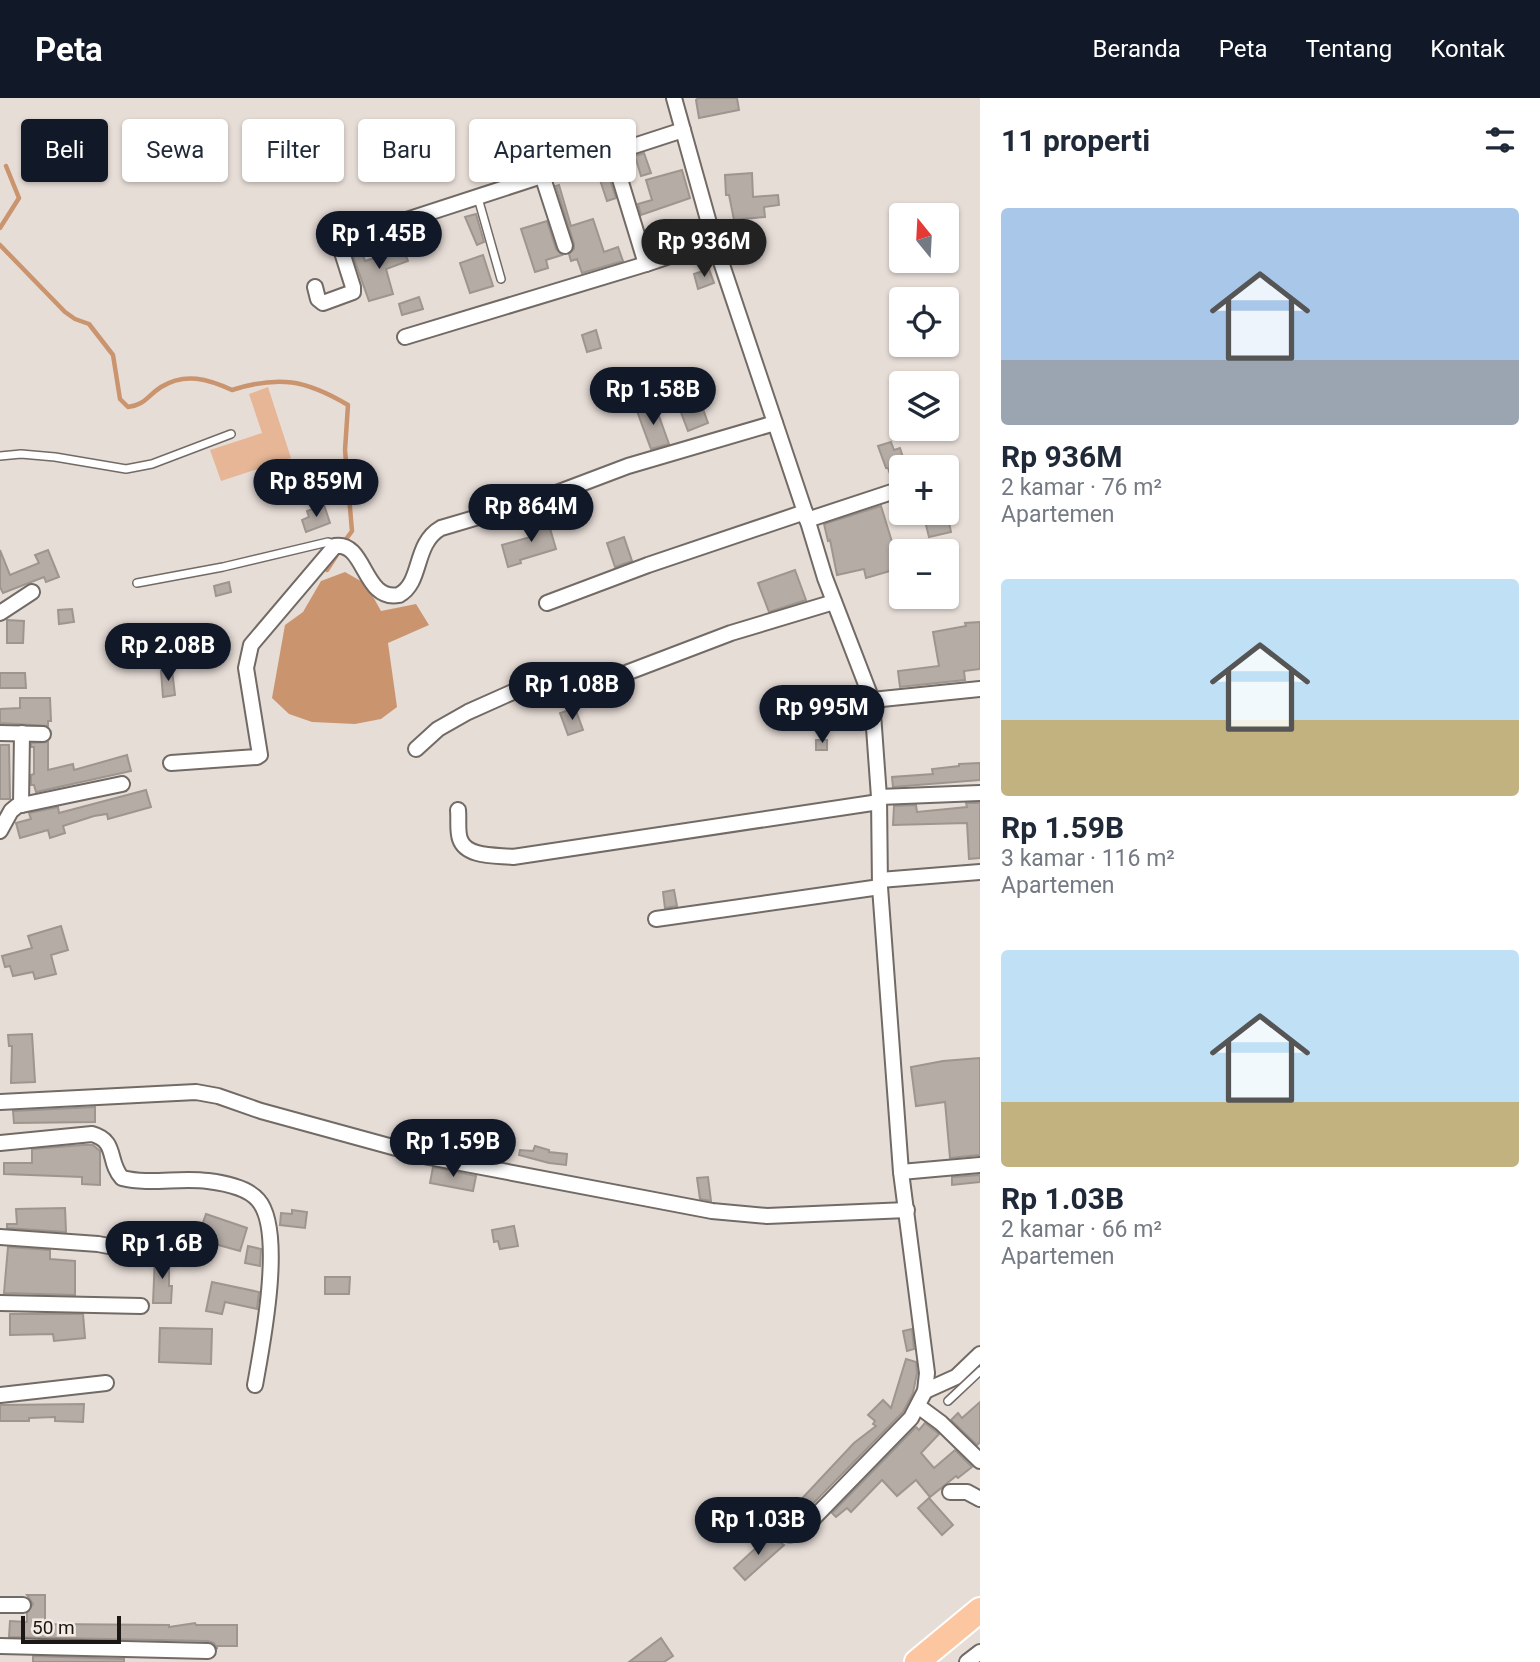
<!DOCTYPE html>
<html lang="id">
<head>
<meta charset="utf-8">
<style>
  :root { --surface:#fff; --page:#f2f2f3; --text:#1f2937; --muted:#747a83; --accent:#111827 }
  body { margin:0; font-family:Roboto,sans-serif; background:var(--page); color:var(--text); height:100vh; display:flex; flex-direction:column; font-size:26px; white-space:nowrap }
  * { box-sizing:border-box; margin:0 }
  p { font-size:23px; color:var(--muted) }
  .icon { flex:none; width:38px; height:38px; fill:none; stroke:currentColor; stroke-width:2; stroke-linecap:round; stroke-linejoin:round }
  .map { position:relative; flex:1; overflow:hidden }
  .side { display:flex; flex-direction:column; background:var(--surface); width:560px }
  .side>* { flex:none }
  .banner { position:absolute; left:21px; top:21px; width:665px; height:63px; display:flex; gap:14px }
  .needle { width:46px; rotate:342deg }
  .buttons { position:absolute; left:889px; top:105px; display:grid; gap:14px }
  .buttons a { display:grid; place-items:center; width:70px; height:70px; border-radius:7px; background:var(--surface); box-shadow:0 2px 5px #0004; font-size:35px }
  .scale { position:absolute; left:21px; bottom:18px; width:100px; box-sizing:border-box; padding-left:7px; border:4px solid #1a1715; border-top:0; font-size:19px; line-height:24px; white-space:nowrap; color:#1a1715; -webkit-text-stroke:5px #f4ebe4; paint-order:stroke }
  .price { position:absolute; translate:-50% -60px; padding:0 16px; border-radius:24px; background:var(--accent); color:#fff; font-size:23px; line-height:46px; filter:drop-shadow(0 2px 4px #0008) }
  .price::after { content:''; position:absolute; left:50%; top:42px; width:21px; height:16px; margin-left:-10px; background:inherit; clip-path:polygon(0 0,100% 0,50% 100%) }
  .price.active { background:#222; color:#fff }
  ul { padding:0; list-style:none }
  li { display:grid; align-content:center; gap:14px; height:371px; padding:0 21px }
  li span { display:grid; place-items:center; height:217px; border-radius:7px; color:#555 }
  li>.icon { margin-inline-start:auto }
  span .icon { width:126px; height:126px; fill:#fffc; stroke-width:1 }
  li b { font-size:30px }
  h2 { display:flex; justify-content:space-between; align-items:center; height:84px; padding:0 21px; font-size:30px }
  .pill { padding:0 24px; border-radius:7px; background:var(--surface); box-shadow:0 2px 5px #0004; font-size:24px; line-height:63px }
  .pill.active { background:var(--accent); color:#fff }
  header { display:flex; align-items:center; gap:42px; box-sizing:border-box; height:98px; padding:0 35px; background:var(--accent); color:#fff }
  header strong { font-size:33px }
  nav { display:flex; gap:38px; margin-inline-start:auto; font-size:24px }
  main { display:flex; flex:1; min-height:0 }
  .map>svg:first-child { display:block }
</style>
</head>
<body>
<header>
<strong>Peta</strong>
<nav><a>Beranda</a><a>Peta</a><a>Tentang</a><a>Kontak</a></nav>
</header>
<main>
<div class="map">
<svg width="980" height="1564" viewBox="0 0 980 1564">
  <rect width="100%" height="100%" fill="#e7ddd7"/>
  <path fill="#e6b696" d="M268 289 291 360 221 383 210 352 262 335 249 296Z"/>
  <path fill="#ca946f" d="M345 474 366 486 381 513 416 506 429 527 388 545 397 609 381 621 355 626 312 624 289 616 272 600 285 527 303 514 321 483Z"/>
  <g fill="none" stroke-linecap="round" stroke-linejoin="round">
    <g stroke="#ca946f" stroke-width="4.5">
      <path d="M0 130 19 100 6 68"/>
      <path d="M0 147 65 214 75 221 89 226 113 257 120 301 128 309C145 307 147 298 161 289 185 274 208 281 232 292 279 277 306 282 348 307L345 352 352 433 344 444"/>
      <path d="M327 472 338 455"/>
    </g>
  </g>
  <g fill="#b5aca6" stroke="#9e958f" stroke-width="2">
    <path d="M698 0H737L739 12 699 20 696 2Z"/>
    <path d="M511 34 515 46 528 41 533 54 514 60 512 55 499 59 493 40Z"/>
    <path d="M644 55 651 75 641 78 635 58Z"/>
    <path d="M606 70 616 100 607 103 597 73Z"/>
    <path d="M682 72 690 100 641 117 638 106 652 102 646 82Z"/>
    <path d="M752 75 753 99 778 97 779 107 764 109 765 119 734 122 729 97H726L725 77Z"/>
    <path d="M559 87 571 128 593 121 604 154 618 149 623 163 582 175 577 161 571 163 569 156 574 151V146L556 88Z"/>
    <path d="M476 116 484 144 477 147 465 119Z"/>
    <path d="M547 123 556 151 562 157 546 162 548 170 535 174 521 131Z"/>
    <path d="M400 143 408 163 386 171 393 196 369 203 352 155 361 151 365 163 393 154 390 146Z"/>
    <path d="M483 157 493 188 470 195 460 165Z"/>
    <path d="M709 171 714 185 698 191 694 176Z"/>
    <path d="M419 199 423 211 402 217 399 206Z"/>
    <path d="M596 232 601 250 587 254 582 237Z"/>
    <path d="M651 272 660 297 646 302 637 277Z"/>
    <path d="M698 297 708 325 688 333 677 304Z"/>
    <path d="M655 307 669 346 651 351 637 313Z"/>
    <path d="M891 344 894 352 900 350 906 369H901V376L891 379 888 370H886L878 348Z"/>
    <path d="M324 407 330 425 306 434 302 422 309 419 307 413Z"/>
    <path d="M881 408 900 470 866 480 864 471 837 477 830 442 828 443 824 426Z"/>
    <path d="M923 415H947L951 434 929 439Z"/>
    <path d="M547 420 556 451 520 462 521 465 508 469 502 447 534 438 530 425Z"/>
    <path d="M624 439 632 463 615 469 607 445Z"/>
    <path d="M0 452 10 477 39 465 35 457 48 452 59 479 46 484 44 479 3 495 0 489Z"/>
    <path d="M795 472 806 502 769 514 758 485Z"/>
    <path d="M229 484 231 494 216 498 214 488Z"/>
    <path d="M72 511 74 524 59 526 58 512Z"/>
    <path d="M7 522 24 523 23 545H7Z"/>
    <path d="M980 524V571L964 573 965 582 900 589 898 573 939 568 933 534 966 528 965 525Z"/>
    <path d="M172 572 175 597 163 599 161 573Z"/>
    <path d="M0 575H25L26 590H0Z"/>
    <path d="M20 600H50L51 623H48V628L0 625V611L20 610Z"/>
    <path d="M575 610 583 632 568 637 560 615Z"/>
    <rect x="816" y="642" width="11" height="10"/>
    <path d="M48 644V672L73 666 74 672 127 657 131 673 36 694 34 687H31V677L34 676V649H31V645Z"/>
    <path d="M0 647H9L10 701H0Z"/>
    <path d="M980 665V682L893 689 892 679 933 676 932 671 959 668V666Z"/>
    <path d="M146 692 151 709 108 721 107 716 94 718 63 728 65 735 50 740 48 732 20 740 16 725 31 721 29 715 58 709 59 715Z"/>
    <path d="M966 705H980V760L969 761 967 725 893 727 894 708 916 707 917 714 967 709Z"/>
    <path d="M674 792 677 808 665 810 663 794Z"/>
    <path d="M61 828 68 852 51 857 56 876 35 881 33 874 13 878 10 868 5 869 2 858 32 850 28 838Z"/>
    <path d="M32 936 35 984 11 985 12 948H9L8 937Z"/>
    <path d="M980 960V1057L950 1060 945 1004 916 1008 911 969 943 963Z"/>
    <path d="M95 1009V1024L14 1025 13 1013Z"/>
    <path d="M83 1047H93L100 1053V1087L82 1086V1079L4 1076V1065H32V1051Z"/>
    <path d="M535 1048 549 1052V1054L567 1056 566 1067 549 1065 519 1057 520 1052 533 1053Z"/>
    <path d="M433 1069 476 1078 473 1093 430 1085Z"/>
    <path d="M980 1077V1084L952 1087V1079Z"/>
    <path d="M708 1079 711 1103 700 1101 697 1080Z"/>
    <path d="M65 1110 66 1134 7 1130V1126H17L16 1111Z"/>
    <path d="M292 1112 307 1114 305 1130 280 1127 281 1115 292 1116Z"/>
    <path d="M206 1116 247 1130 240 1153 197 1141Z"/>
    <path d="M514 1128 518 1148 500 1151 498 1143 494 1144 492 1132Z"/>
    <path d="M248 1148 261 1151 260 1168 245 1165Z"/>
    <path d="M8 1149 50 1152V1161L75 1163V1197L4 1195Z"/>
    <path d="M155 1158H169V1188H172L171 1205H153Z"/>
    <path d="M325 1179H350L349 1196H325Z"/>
    <path d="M212 1184 259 1194 257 1211 225 1204 222 1216 206 1213Z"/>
    <path d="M10 1216H83L85 1240 54 1243 53 1236 10 1237Z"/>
    <path d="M160 1230 212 1231 211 1266 159 1264Z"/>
    <path d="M912 1231 914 1251 907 1253 903 1233Z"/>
    <path d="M906 1261 916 1264 917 1275 913 1295 903 1314 794 1425 785 1415 795 1408 854 1345 876 1328 873 1326 875 1323 868 1317 883 1302 891 1310Z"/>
    <path d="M980 1304V1344L977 1347 951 1322 958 1315 962 1320Z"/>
    <path d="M84 1306 83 1324 55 1323V1319L29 1320V1323H0V1307Z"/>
    <path d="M925 1325 939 1336 921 1355 934 1370 955 1352 972 1369 958 1380 956 1378 930 1399 916 1382 897 1398 882 1382 851 1414 847 1410 836 1419 832 1415 916 1329 919 1332Z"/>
    <path d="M929 1400 953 1427 942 1437 918 1410Z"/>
    <path d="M770 1437 784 1447 745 1482 734 1470Z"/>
    <path d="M27 1497H45V1526L169 1527V1529L195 1525 196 1527H237V1548H217V1551L214 1545 208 1543 9 1539 10 1523 27 1524V1515L33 1506Z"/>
    <path d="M661 1540 673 1558 664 1564H629Z"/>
    <path d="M33 1558 124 1561V1564H33Z"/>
  </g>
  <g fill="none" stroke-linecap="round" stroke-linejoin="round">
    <defs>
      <g id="lane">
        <path d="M478 100 501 181"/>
        <path d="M0 358 21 356 55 359 126 371 152 366 231 336"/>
        <path d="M137 485 223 469 328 444 336 447"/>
        <path d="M948 1303 980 1273"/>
      </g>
      <g id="street">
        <path d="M674 0 714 143 805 414 825 480 872 602 879 699 880 789 901 1074 927 1275 925 1293 911 1320 803 1431C783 1447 772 1424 758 1410"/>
        <path d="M612 55 646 166"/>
        <path d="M542 77 565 148"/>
        <path d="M315 189 318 201 323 205 353 194V189L340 148 342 143 683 32"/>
        <path d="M405 239 646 166 714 143"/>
        <path d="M807 422 901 391"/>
        <path d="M547 505 648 467 805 414"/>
        <path d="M0 515 32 494"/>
        <path d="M872 602 980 591"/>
        <path d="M0 635 43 636"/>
        <path d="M416 651 438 631 468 614 515 593 524 591 546 596 559 595 592 588 731 535 834 504"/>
        <path d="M171 665 257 659 260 657 246 570 251 547 335 448C366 443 363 504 399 497 423 484 413 446 441 430L546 399 628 368 775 325"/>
        <path d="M879 699 980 695"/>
        <path d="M21 707 22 635"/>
        <path d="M458 712C459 721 457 733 460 741 466 760 498 757 513 759L879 704"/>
        <path d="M0 733 11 713 17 708 122 686"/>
        <path d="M880 782 980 774"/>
        <path d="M656 821 880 789"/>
        <path d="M0 1004 196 994 218 998 261 1013 429 1059 712 1113 767 1118 907 1112"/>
        <path d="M0 1045 92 1036C118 1043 107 1064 122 1080 150 1087 180 1079 208 1083 224 1085 248 1090 258 1102 285 1132 262 1248 255 1287"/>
        <path d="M901 1074 980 1067"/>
        <path d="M0 1139 98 1146 140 1154"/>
        <path d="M0 1205 141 1208"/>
        <path d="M925 1293 956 1279 980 1256"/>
        <path d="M0 1297 106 1285"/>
        <path d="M918 1308 941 1325 980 1363"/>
        <path d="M950 1394H967L980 1401"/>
        <path d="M0 1507H23"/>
        <path d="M0 1548 208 1553"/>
        <path d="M967 1564 980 1554"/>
      </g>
      <path id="highway" d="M917 1564 980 1512"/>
    </defs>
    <use href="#lane" stroke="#726a65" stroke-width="10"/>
    <use href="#street" stroke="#726a65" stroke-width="18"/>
    <use href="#highway" stroke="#fff" stroke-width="28"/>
    <use href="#lane" stroke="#fff" stroke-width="7"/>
    <use href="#street" stroke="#fff" stroke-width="14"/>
    <use href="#highway" stroke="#fcc6a1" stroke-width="24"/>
  </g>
</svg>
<div class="buttons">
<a><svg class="needle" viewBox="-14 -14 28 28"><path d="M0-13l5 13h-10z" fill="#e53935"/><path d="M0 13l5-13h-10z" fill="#747a83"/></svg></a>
<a><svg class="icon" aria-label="locate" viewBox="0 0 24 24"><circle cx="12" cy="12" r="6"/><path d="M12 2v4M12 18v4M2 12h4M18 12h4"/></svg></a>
<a><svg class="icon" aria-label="layers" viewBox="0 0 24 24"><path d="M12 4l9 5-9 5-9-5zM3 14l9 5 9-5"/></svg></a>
<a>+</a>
<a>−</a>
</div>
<div class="scale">50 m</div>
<b class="price" style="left:379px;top:173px">Rp 1.45B</b>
<b class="price active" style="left:704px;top:181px">Rp 936M</b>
<b class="price" style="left:653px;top:329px">Rp 1.58B</b>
<b class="price" style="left:316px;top:421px">Rp 859M</b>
<b class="price" style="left:531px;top:446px">Rp 864M</b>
<b class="price" style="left:168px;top:585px">Rp 2.08B</b>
<b class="price" style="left:572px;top:624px">Rp 1.08B</b>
<b class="price" style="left:822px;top:647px">Rp 995M</b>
<b class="price" style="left:453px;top:1081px">Rp 1.59B</b>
<b class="price" style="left:162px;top:1183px">Rp 1.6B</b>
<b class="price" style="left:758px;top:1459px">Rp 1.03B</b>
<div class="banner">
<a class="pill active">Beli</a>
<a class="pill">Sewa</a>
<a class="pill">Filter</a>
<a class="pill">Baru</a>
<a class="pill">Apartemen</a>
</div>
</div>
<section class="side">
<h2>11 properti<svg class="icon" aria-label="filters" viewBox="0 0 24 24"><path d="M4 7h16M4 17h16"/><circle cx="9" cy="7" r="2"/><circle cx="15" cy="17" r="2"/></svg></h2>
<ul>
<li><span style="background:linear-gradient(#a9c7e8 70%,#9aa5b1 0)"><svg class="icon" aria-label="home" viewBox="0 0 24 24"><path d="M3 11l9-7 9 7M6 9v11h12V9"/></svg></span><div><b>Rp 936M</b><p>2 kamar · 76 m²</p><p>Apartemen</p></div></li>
<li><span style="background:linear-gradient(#bfe0f5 65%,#c2b280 0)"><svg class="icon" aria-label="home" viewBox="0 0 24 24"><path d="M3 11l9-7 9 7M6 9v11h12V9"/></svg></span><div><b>Rp 1.59B</b><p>3 kamar · 116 m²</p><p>Apartemen</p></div></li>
<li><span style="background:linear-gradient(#bfe0f5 70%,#c2b280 0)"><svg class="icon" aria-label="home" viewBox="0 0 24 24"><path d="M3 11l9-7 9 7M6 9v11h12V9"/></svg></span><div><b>Rp 1.03B</b><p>2 kamar · 66 m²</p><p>Apartemen</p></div></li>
</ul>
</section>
</main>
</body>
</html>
